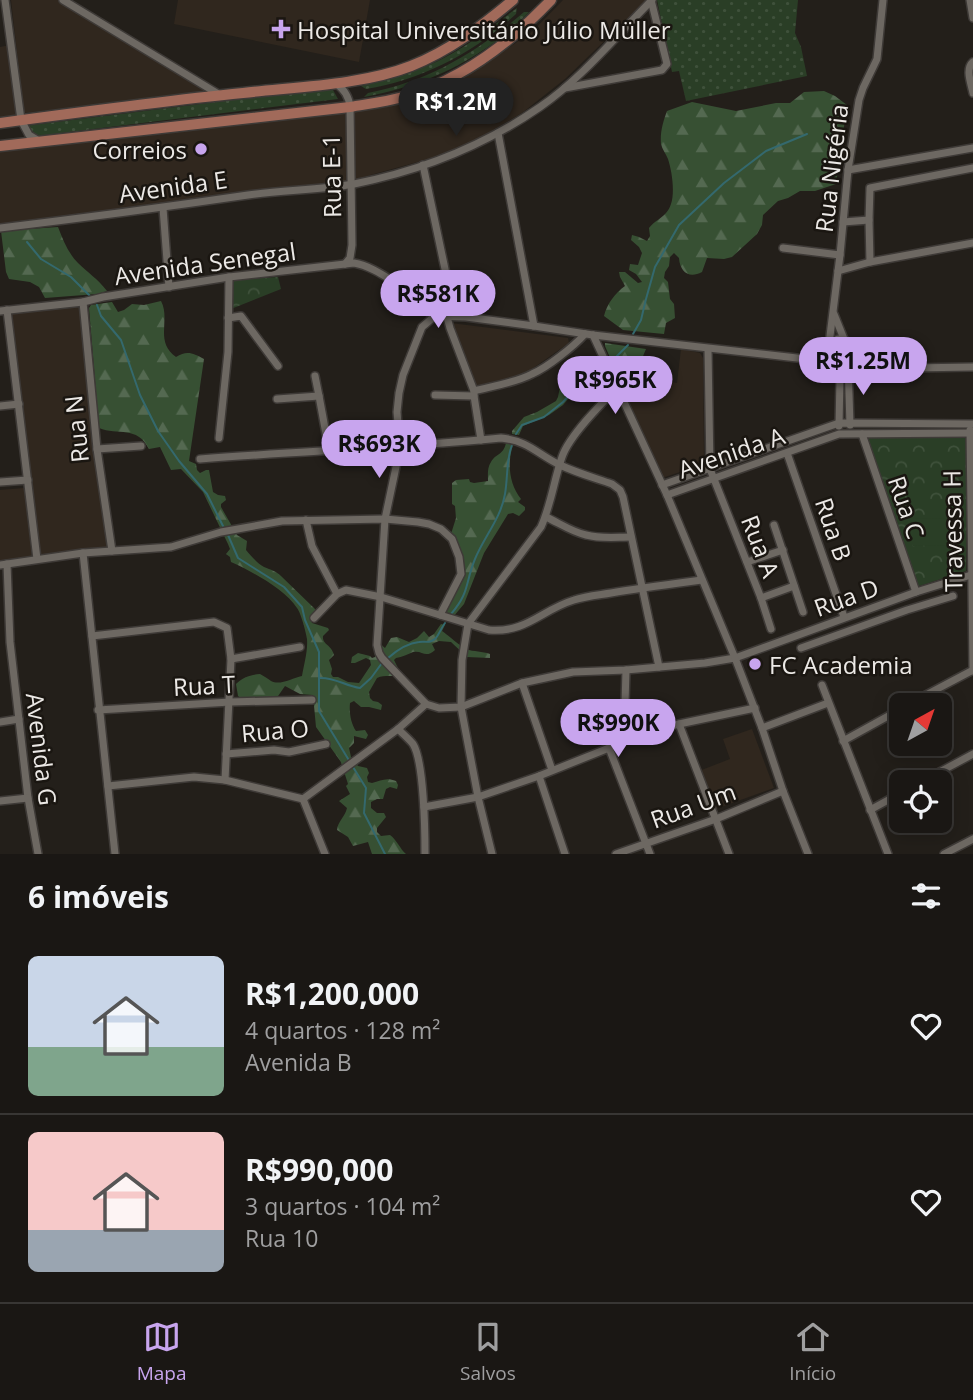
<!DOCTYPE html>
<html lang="pt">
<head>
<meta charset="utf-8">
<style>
  :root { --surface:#1a1714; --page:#272422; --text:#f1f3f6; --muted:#9f9fa0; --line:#383634; --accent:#c8a5ee }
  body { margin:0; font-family:"Open Sans",sans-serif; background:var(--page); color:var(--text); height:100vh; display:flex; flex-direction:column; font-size:26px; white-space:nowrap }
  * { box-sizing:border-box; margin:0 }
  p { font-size:23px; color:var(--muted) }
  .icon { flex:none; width:38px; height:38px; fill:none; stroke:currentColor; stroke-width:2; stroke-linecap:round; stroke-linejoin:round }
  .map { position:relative; height:854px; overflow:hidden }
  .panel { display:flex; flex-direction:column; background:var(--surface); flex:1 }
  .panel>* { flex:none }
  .needle { width:46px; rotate:40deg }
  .buttons { position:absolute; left:889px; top:693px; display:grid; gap:14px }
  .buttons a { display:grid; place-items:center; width:63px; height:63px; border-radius:10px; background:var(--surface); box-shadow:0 4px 18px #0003,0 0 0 2px var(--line); font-size:35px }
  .price { position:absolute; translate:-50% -60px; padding:0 16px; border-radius:24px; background:var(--accent); color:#111; font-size:23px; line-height:46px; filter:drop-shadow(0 2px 4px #0008) }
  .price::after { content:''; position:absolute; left:50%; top:42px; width:21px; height:16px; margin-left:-10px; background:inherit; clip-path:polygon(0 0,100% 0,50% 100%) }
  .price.on { background:#222; color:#fff }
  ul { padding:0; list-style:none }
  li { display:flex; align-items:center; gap:21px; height:175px; padding:0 28px }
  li+li { border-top:2px solid var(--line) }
  li span { display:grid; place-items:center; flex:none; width:196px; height:140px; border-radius:10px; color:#555 }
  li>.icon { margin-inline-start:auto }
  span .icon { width:84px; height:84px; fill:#fffc; stroke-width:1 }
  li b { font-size:30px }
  h2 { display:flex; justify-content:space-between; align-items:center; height:84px; padding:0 28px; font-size:30px }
  .tabs { display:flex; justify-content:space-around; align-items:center; height:98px; border-top:2px solid var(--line); background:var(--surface); font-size:19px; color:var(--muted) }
  .tabs a { display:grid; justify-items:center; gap:4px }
  .tabs .on { color:var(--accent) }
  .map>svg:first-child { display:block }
</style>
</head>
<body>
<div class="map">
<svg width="973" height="854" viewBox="0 0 973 854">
  <defs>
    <pattern id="grass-dots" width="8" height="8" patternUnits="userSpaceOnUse" patternTransform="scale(1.75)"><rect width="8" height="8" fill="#2a3e26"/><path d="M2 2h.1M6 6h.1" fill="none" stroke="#3f513b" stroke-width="1.8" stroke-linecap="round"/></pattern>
    <pattern id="forest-firs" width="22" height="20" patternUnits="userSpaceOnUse" patternTransform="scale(1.75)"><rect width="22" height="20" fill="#375033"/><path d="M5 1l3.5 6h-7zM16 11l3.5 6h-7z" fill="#546951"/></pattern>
    <pattern id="park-crowns" width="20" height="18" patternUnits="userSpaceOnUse" patternTransform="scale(1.75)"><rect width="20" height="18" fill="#2a3e26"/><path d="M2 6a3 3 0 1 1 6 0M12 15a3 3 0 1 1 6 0" fill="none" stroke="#3f513b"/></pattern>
  </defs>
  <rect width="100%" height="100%" fill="#231f1a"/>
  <g fill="#30271e">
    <path d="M11 0H64L210 92 24 113Z"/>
    <path d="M178 0H370L359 62 174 24Z"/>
    <path d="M563 0H647L565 79 522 113 478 139 436 157 356 179 352 108 435 87 498 55 533 31Z"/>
    <path d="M10 45 19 119 0 121V47Z"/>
    <path d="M345 110 348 181 0 224V152Z"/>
    <path d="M80 305 109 548 40 556 12 314Z"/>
    <path d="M451 323 568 338 569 343 529 371 510 378 475 387Z"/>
    <path d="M681 349 700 353 703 358 704 464 662 478 625 395 669 392 671 382 677 383Z"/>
    <path d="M24 488 32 557 0 561V490Z"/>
    <path d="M752 729 774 788 713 810 699 771 730 759 723 739Z"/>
  </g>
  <g fill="url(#grass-dots)">
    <path d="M657 0H798L795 33 801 47 807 76 686 101 679 71 672 72Z"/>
    <path d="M517 8 516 14C475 52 422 80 366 89L361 86C397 78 432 67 463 47 482 35 499 21 517 8Z"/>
    <path d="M524 12H529C485 58 426 86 364 97L368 93C430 81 477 52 524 12Z"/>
    <path d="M329 88 333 90 338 99 37 136 24 126Z"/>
  </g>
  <g fill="url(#forest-firs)">
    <path d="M824 91 835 96 847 105 836 184 815 191H800L788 198 778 201 763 215 762 225 757 234 732 257 724 259 707 258 702 272C689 279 680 272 679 258L674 253 670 257 669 266 665 272 664 278 668 282 670 299 674 304 675 318 666 323 664 334 623 330 604 316C607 304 615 293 625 286L620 277 619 272H625L638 283 642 282 636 274 629 270 630 264 638 265 642 253 639 247 631 240 632 235 639 237 647 241 650 236 649 228C656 219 667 217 671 204 675 192 672 171 668 159 666 154 662 149 661 144 660 132 663 122 667 111L692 102 736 111 776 103H790L804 92Z"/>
    <path d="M58 227C63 240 68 253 78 263 88 273 97 278 107 291L97 294 45 298 39 287 30 282 9 279 6 272 1 231Z"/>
    <path d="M161 301C171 320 154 341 176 357 187 350 193 353 204 359L189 461 196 464 197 470 200 473 206 470H209L213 492 218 495 225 496 226 500 221 504V507L237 535 247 541 246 550C251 556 258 564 264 567 271 570 276 571 281 576L315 609V611L313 614 311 620 312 623 328 628 329 630 323 636C322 645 331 644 334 655L329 660 332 669 331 674 333 677H338L348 682 359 683 371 665 370 660 366 658 355 663H351L352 657 358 653 370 656 372 658 375 657 377 644 379 643 385 648 391 638 397 637 409 642 417 638 424 631 429 637 434 634 441 624 445 625 442 631C445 633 463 648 466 649 474 652 482 651 490 654V658L467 657 451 642 439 641 432 644 435 650C425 659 423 650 413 652 408 654 402 657 396 658L394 660 401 674C393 678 385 674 377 678L369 692 370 698 373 701 378 702 382 705 381 710 369 707H361L354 701 350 703C349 713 351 724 356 731L365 730 368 735 366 739 354 736V743L349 748 351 757 358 766 367 768 369 773 367 777 368 782 372 783C381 781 386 777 396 781L398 785 397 789 390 787 386 789 383 799H377L371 802V808L377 813H384L386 817 377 828V832L381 836 390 835C397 840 400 849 406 854H372L368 842 353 846 348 837 337 830C338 821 345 817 347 808L339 801 350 794 346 786 348 784 341 762 316 727 313 695 300 694 285 686 276 699 243 700 238 696 236 684C243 677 250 675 260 674 264 676 268 679 271 681 280 686 292 678 302 676 304 664 308 651 307 639 306 632 301 613 297 608 285 589 251 571 231 562L230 557 226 554 230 549 228 544 203 492 181 469 171 470 160 447 149 449C137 425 118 436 99 428L89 308 91 305 112 302 118 312 124 310 132 304 144 305Z"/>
    <path d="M605 343 646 349C635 374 643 369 655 388L641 393 631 385 623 388 605 346Z"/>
    <path d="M601 365 605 372 575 391 563 405 549 415 523 426 519 435 512 434V431L524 417 537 412 556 401 558 397 560 387 569 389Z"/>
    <path d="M506 443 513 445C507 463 509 484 521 499L518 502 525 507V510L519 516 513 513 508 514 484 553 464 604 453 617 444 613C463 581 473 569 451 534L456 518 455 506 452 504V483L456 480 469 479 470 482 474 483 488 481C488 475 487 468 491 462 496 453 503 456 506 443Z"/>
  </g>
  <g fill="url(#park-crowns)">
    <path d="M278 277 281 289 231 309 232 280Z"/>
    <path d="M968 435 966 571 916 587 867 437Z"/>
  </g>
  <path fill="#2a3e26" d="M959 518 960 545 913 546V519Z"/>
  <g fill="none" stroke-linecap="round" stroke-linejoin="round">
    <g stroke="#34696e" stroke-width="2">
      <path d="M27 242 41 259 71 277 90 296"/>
      <path d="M97 305 101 316 121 340 140 395 158 431 179 461 207 494 225 530"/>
      <path d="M633 334 641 320 646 299 655 267 679 225 724 183 766 151 807 134"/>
      <path d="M611 362 628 345"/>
      <path d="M516 434 522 425 544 417 563 402 573 391 602 369"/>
      <path d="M228 535 238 558 284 587 302 607 305 620 319 652V711L350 762"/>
      <path d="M451 614C470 592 465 583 475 559 484 537 501 518 505 494 508 477 506 460 512 445"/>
      <path d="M388 658C396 651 408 643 419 642 426 641 430 644 436 638 439 634 442 627 445 623"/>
      <path d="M319 678C335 677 345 686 360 688L371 678 382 663"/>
      <path d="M353 767 366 788 364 813 385 854"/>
    </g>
    <defs>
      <g id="minor">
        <path d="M5 0 21 120 29 135 39 141"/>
        <path d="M63 0 220 95"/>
        <path d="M970 0 973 18"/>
        <path d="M973 62C965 69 971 83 973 93"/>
        <path d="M336 83C344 90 349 96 350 107L352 245 350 258 345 264"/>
        <path d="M565 88 662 70 667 64 651 0"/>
        <path d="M498 133 534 326"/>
        <path d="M423 165 449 288V298L444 306"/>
        <path d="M848 170 973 148"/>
        <path d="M163 208 169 287"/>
        <path d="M843 222 869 220"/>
        <path d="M0 228C83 218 166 207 248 195 283 190 319 190 354 184 420 171 485 145 540 107 581 79 617 35 652 0"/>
        <path d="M783 248 840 255"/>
        <path d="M870 262 869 220 870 188 973 168"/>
        <path d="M838 271 870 262 973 243"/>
        <path d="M410 291 423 309 435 316 466 317 534 326 593 335 832 362C854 374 864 341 838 339L829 345 828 354 832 362"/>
        <path d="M83 302 97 449 112 551"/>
        <path d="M7 310 37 559"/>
        <path d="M0 311 83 302 103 297 229 277 354 263C373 266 391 281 408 290 426 300 445 307 462 316"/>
        <path d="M449 313 447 317 450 328 474 391V396L481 440"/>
        <path d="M834 314 844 339"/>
        <path d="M435 316 422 327 403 375 399 393 397 412 400 448 385 519 377 645 379 653 382 658 426 704 439 708 461 707 522 683 573 672 626 670 705 663 735 658 916 592 971 575"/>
        <path d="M228 318 241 316 278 366"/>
        <path d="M593 335 667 495 735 658 762 728 783 791 808 854"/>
        <path d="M829 344 840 255 848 170 859 100 863 88 877 59 883 0"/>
        <path d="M852 347 878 365"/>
        <path d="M708 349 710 469 761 598 771 629"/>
        <path d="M850 361 912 368 973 367"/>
        <path d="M848 362 850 425"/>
        <path d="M837 364 840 378 839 426"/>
        <path d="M315 376 319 396"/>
        <path d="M474 391C493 386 515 383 532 374 548 367 573 347 585 334"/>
        <path d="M435 395 474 396"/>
        <path d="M277 399 319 396 329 450"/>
        <path d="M0 406 19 404"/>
        <path d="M970 430 973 671"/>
        <path d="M862 434 916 592"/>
        <path d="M219 438 228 352 229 277"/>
        <path d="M97 449 141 446"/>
        <path d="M787 453 844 617"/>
        <path d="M200 459C301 451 401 448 501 438 529 441 537 454 560 465 577 473 595 478 612 484L620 490 623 497 659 667"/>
        <path d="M0 482 28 480"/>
        <path d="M662 485 839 423 973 424"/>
        <path d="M667 495 839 434 973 433"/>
        <path d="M546 517C559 523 572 532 586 535 601 539 616 537 631 537"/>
        <path d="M306 520 312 546 337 594"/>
        <path d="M774 525 803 612"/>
        <path d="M83 553 115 854"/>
        <path d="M747 562 783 550"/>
        <path d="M7 564 10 642 28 798 38 854"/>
        <path d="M0 565 83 553 171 547 221 532 282 521 385 519 418 522 429 524 441 529 452 539 459 557 461 574 440 615"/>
        <path d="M761 598 794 586"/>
        <path d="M314 618 337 594 346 590 381 597 489 630C527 633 541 610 574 600 586 596 599 595 611 593 641 588 672 584 702 580"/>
        <path d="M92 636 214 622 227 628 231 659 225 780"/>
        <path d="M801 648 907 610 953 596"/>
        <path d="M231 659 300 647"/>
        <path d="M522 683 552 770"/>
        <path d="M822 685 888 854"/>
        <path d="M907 705 973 670"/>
        <path d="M98 710 230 702 312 700"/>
        <path d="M0 722 19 719"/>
        <path d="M679 724 729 854"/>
        <path d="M762 728 828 703"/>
        <path d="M398 729C403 734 409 739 413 744 424 761 425 832 425 854"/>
        <path d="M624 738 626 670"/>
        <path d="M843 741 901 709"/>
        <path d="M609 748 650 854"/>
        <path d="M226 754 274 750 289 752 326 744"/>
        <path d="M539 776 565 854"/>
        <path d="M921 782 973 754"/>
        <path d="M108 786 194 777 225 780 303 799 398 729 426 704"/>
        <path d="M303 799 325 854"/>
        <path d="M0 801 28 798"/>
        <path d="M424 807 478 797 539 776 609 748 624 738 679 724 755 708"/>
        <path d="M870 810 901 793"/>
        <path d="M492 854 478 797 461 707 462 660 468 624 541 527C551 505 554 480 562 457 569 436 601 404 617 388"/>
        <path d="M616 854 716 819 783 791"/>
        <path d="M944 854 973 839"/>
      </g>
      <g id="major">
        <path d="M0 123C81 112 162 101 243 93 295 87 363 85 411 66 449 51 482 26 513 0"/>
        <path d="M0 146 350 107C367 104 385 102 403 97 460 81 510 43 551 0"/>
      </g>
    </defs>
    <use href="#minor" stroke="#3e3a37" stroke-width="10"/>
    <use href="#major" stroke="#3e3a37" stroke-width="13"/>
    <use href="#minor" stroke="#6d6862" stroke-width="7"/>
    <use href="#major" stroke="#a16a5a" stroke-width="10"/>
  </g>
  <g fill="#c8a5ee" stroke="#1a1611" stroke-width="2.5">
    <path d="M277.5 18.5h7v7h7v7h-7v7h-7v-7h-7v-7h7z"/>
    <circle cx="201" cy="149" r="7"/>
    <circle cx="755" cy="664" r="7"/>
  </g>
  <g text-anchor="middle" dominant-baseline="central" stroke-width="5" stroke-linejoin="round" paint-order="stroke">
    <g font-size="24" fill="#ece9e6" stroke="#1a1611" text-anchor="start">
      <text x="297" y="29">Hospital Universitário Júlio Müller</text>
      <text x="187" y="149" text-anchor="end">Correios</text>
      <text x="769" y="664">FC Academia</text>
    </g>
    <g font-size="24" fill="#ece9e6" stroke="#1a1611">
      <text transform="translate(831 168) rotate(-83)">Rua Nigéria</text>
      <text transform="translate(331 176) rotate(-91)">Rua E-1</text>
      <text transform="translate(173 186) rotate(-8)">Avenida E</text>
      <text transform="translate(205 263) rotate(-8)">Avenida Senegal</text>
      <text transform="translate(76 429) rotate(-96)">Rua N</text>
      <text transform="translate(731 452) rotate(-19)">Avenida A</text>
      <text transform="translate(907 507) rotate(71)">Rua C</text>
      <text transform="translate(834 529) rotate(71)">Rua B</text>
      <text transform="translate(952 531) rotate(-91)">Travessa H</text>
      <text transform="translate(761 546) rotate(69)">Rua A</text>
      <text transform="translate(846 597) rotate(-20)">Rua D</text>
      <text transform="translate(204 685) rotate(-3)">Rua T</text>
      <text transform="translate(275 730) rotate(-5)">Rua O</text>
      <text transform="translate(42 749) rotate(83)">Avenida G</text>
      <text transform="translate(693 805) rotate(-20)">Rua Um</text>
    </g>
  </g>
</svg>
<div class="buttons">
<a><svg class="needle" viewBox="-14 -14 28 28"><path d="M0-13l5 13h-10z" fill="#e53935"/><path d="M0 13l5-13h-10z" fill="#9f9fa0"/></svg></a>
<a><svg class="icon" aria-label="locate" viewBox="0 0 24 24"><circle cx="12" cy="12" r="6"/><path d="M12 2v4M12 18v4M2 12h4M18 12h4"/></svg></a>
</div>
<b class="price on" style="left:456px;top:138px">R$1.2M</b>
<b class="price" style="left:438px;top:330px">R$581K</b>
<b class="price" style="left:863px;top:397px">R$1.25M</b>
<b class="price" style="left:615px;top:416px">R$965K</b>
<b class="price" style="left:379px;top:480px">R$693K</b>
<b class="price" style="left:618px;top:759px">R$990K</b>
</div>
<section class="panel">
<h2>6 imóveis<svg class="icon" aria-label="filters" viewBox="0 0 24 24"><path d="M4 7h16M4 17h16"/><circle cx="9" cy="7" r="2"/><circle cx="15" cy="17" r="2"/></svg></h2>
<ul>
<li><span style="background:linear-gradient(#c9d6e8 65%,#7fa58c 0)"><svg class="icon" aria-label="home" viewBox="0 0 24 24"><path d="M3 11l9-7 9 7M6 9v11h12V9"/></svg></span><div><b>R$1,200,000</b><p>4 quartos · 128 m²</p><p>Avenida B</p></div><svg class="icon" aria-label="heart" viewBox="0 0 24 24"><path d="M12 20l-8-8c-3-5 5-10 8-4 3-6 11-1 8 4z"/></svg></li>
<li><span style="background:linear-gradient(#f6c9c9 70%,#9aa5b1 0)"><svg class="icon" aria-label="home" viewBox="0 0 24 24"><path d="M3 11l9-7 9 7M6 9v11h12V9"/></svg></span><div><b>R$990,000</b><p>3 quartos · 104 m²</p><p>Rua 10</p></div><svg class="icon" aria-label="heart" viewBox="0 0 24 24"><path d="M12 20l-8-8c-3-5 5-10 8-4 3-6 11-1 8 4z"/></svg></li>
</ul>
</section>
<nav class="tabs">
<a class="on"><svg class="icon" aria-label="map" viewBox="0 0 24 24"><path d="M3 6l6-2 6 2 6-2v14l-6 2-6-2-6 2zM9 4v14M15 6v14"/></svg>Mapa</a>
<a><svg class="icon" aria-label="saved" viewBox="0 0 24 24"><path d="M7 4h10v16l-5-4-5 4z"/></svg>Salvos</a>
<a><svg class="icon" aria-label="home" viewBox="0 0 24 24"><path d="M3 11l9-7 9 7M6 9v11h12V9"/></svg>Início</a>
</nav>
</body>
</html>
